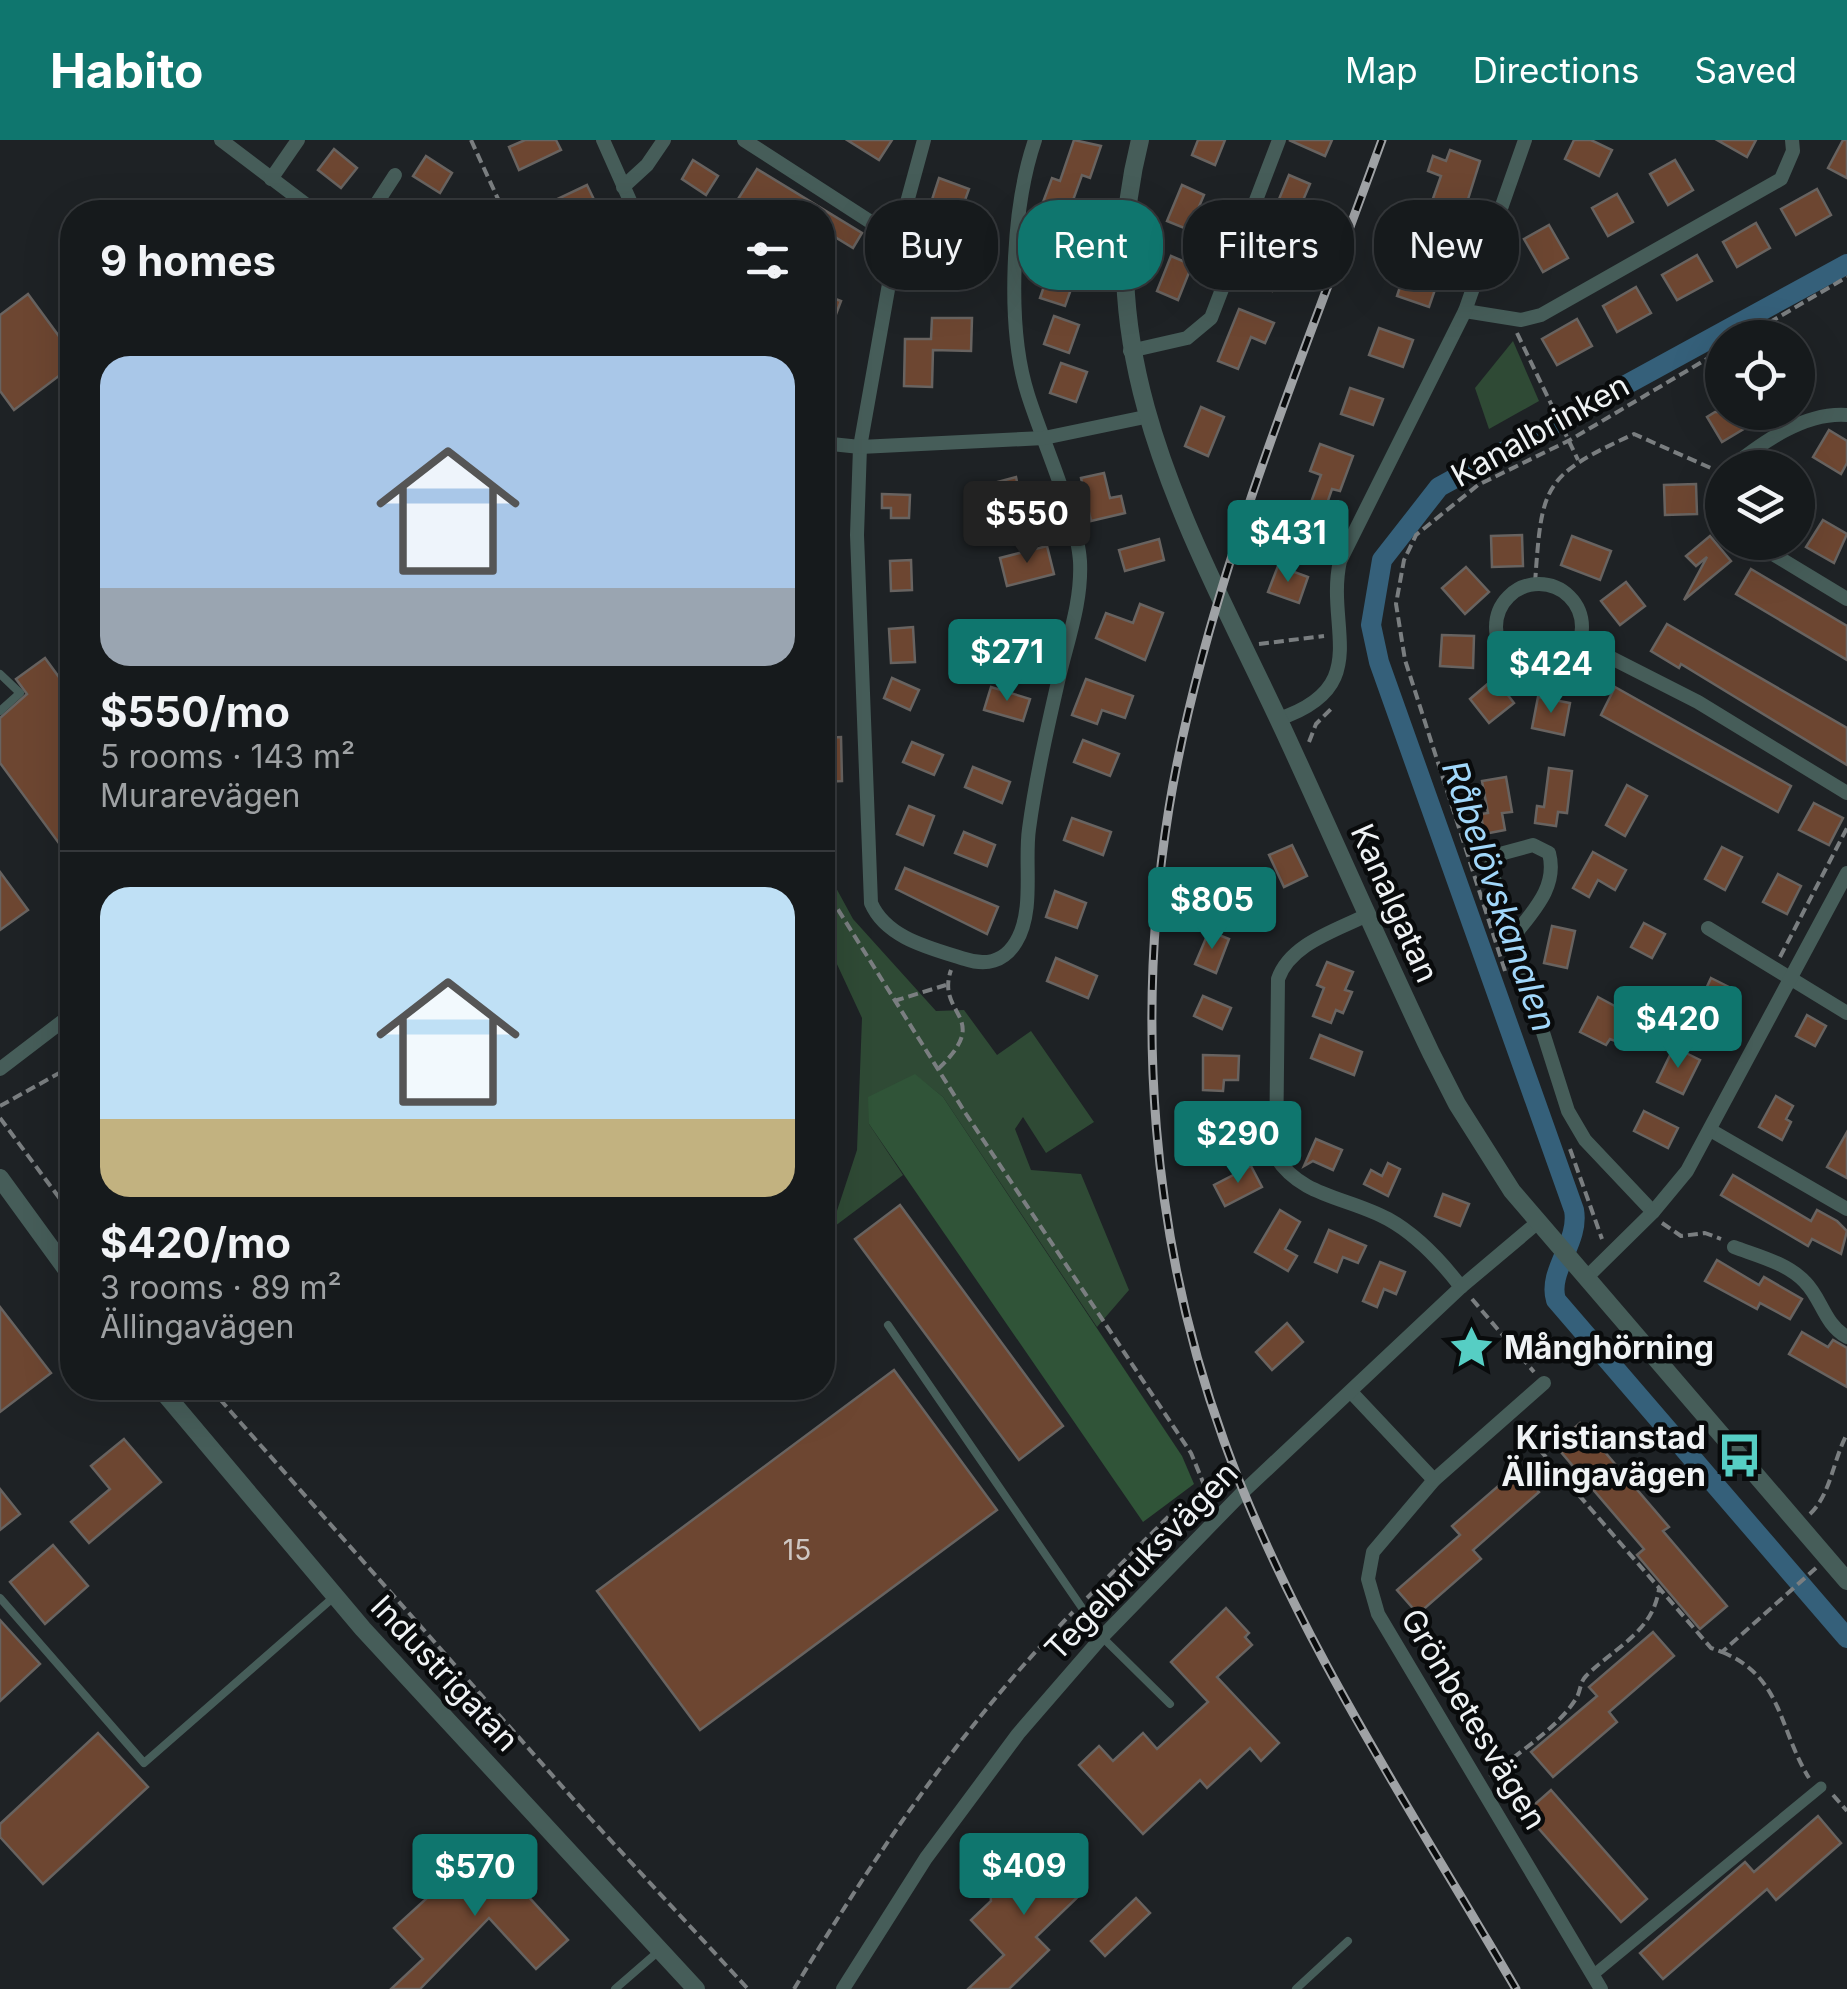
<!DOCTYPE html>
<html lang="en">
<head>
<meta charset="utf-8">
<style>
  :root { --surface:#161a1c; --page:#1f2325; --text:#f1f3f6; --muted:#9ea1a3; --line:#35383b; --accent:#0f766e }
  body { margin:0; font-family:Inter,sans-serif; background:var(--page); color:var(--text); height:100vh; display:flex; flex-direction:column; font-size:38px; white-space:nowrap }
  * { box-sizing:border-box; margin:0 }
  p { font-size:32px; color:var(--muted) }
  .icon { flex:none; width:55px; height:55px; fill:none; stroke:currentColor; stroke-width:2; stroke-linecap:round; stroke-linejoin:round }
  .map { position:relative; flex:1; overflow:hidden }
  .details { position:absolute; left:60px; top:60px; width:775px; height:1200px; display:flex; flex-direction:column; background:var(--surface); border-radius:40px; box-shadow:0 10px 40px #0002,0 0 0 2px var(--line) }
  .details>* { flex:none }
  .banner { position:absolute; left:865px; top:60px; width:830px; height:90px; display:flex; gap:20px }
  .buttons { position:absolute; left:1705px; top:180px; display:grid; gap:20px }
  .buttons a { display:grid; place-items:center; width:110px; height:110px; border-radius:50%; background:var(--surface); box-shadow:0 10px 40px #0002,0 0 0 2px var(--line); font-size:50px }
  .price { position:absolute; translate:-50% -85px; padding:0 22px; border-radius:10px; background:var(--accent); color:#fff; font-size:32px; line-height:65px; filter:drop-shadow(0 2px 5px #0008) }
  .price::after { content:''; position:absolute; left:50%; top:60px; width:30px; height:22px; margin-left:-15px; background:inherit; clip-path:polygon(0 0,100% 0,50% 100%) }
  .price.selected { background:#222; color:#fff }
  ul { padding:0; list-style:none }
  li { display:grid; align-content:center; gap:20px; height:530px; padding:0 40px }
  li+li { border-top:2px solid var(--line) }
  li span { display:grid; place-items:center; height:310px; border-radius:30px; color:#555 }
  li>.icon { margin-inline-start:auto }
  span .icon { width:180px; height:180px; fill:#fffc; stroke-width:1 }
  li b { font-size:42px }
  h2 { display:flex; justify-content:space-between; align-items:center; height:120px; padding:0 40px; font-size:42px }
  .pill { padding:0 35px; border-radius:40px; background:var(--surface); box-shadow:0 10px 40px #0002,0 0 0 2px var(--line); font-size:35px; line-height:90px }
  .pill.selected { background:var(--accent); color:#fff }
  header { display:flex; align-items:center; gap:60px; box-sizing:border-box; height:140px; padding:0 50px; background:var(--accent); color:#fff }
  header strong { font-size:48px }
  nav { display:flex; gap:55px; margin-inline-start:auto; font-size:35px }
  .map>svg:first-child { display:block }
</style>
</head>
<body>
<header>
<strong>Habito</strong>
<nav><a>Map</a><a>Directions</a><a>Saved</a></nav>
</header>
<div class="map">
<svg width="1847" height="1849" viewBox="0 0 1847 1849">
  <rect width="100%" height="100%" fill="#1e2225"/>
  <g fill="#2f4a35">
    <path d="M1513 201 1539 261 1489 289 1475 248Z"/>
    <path d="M822 722 853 779 936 871 964 870 997 915 1031 891 1094 982 1046 1013 1023 977 1015 989 1031 1030 1081 1034 1129 1150 1097 1187 943 957 915 935 869 984 903 1035 831 1089 857 1010 862 878 823 794Z"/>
  </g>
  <path fill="#305438" d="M915 934 943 957 1182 1316 1194 1344 1143 1382 869 984 868 957Z"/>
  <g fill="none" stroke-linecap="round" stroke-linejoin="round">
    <path stroke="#35607a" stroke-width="20" d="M1847 124 1439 347 1382 420 1371 485 1379 522 1574 1070C1580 1102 1547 1131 1556 1160L1847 1498"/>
  </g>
  <g fill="#6d4631" stroke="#686360" stroke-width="2.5">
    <path d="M525 0H556L561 10 519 30 509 7Z"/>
    <path d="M847 0H892L879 20Z"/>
    <path d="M1074 0 1101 6 1090 38 1082 35 1063 88 1075 92 1065 120 1040 111 1055 69 1042 65 1052 38 1060 41Z"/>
    <path d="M1198 0H1225L1215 25 1192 15Z"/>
    <path d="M1289 0H1332L1325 16Z"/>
    <path d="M1574 0H1591L1612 10 1599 36 1565 19Z"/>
    <path d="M1717 0H1756L1747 17Z"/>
    <path d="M1843 0H1847V38L1828 28Z"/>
    <path d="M334 9 357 28 341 48 318 30Z"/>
    <path d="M1450 10 1480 21 1453 107 1420 95 1441 36 1428 31 1433 16 1446 21Z"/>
    <path d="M426 16 452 33 440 53 413 36Z"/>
    <path d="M693 20 718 36 706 55 682 39Z"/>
    <path d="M1675 20 1693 50 1668 65 1650 34Z"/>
    <path d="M757 29 862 93 853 108 822 89V72H778L765 65 760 72H743L733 67Z"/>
    <path d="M1289 35 1310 44 1298 72 1277 64Z"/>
    <path d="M939 38 969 49 955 88 926 78Z"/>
    <path d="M587 45 600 72H558L553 61Z"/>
    <path d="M1182 45 1204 55 1189 90 1167 81Z"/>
    <path d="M1817 49 1831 75 1796 95 1781 69Z"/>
    <path d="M1617 54 1633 82 1608 96 1592 68Z"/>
    <path d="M1756 83 1770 108 1737 127 1723 102Z"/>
    <path d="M1549 85 1568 118 1543 132 1524 99Z"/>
    <path d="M1262 105 1286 114 1272 151 1247 142Z"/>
    <path d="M1697 115 1712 141 1677 160 1662 135Z"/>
    <path d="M1171 116 1192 125 1178 160 1157 151Z"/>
    <path d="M926 123 952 133 947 147 921 137Z"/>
    <path d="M1050 129 1075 138 1065 166 1040 158Z"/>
    <path d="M1406 129 1438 141 1429 167 1397 156Z"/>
    <path d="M1636 147 1651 173 1617 192 1603 166Z"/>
    <path d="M28 154 72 214V226L14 270 0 251V175Z"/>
    <path d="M822 154 841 161 824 206H822Z"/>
    <path d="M1239 169 1274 183 1265 203 1251 197 1238 229 1218 221Z"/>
    <path d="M1054 176 1079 185 1069 213 1044 204Z"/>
    <path d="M932 178H972L971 211 933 210 932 247 904 246 905 199H931Z"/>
    <path d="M1577 179 1592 206 1557 225 1542 199Z"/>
    <path d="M1379 188 1413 200 1403 227 1369 215Z"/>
    <path d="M1061 223 1087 232 1076 262 1050 253Z"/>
    <path d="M1350 248 1383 259 1373 285 1341 274Z"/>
    <path d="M1201 267 1224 277 1208 316 1185 306Z"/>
    <path d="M1715 272H1739L1747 287 1722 302 1707 277Z"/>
    <path d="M1829 290 1847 301V323L1841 334 1813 317Z"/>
    <path d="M1320 304 1353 316 1340 351 1332 349 1314 401 1282 389 1292 362 1309 368 1321 335 1310 331Z"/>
    <path d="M1104 333 1110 358 1121 356 1125 373 1091 381 1081 338Z"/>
    <path d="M1016 337 1021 360 984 369 979 347Z"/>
    <path d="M1696 344 1697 374 1665 375 1664 345Z"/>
    <path d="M882 354 910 355 909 378H891V368H882Z"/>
    <path d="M1823 380 1847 394 1834 423 1806 407Z"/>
    <path d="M1522 395 1523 426 1492 427 1491 396Z"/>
    <path d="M1572 396 1611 411 1600 440 1561 425Z"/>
    <path d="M1710 396 1731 421 1684 460 1707 417 1696 426 1686 416Z"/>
    <path d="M1159 399 1164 420 1125 431 1119 410Z"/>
    <path d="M1047 406 1054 434 1007 446 1000 418Z"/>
    <path d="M911 420 912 450 891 451 890 421Z"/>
    <path d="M1278 426 1308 437 1299 463 1268 452Z"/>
    <path d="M1466 427 1489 452 1465 474 1442 448Z"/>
    <path d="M1751 429 1847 486V520L1736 454Z"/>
    <path d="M1626 442 1645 466 1620 485 1601 461Z"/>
    <path d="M1140 464 1163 473 1145 520 1096 498 1106 473 1133 483Z"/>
    <path d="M1006 483 1045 494 1038 519 998 508Z"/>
    <path d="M1667 484 1847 588V625L1681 524 1679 528 1651 511Z"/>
    <path d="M913 487 915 522 891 523 889 489Z"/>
    <path d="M1442 495 1474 496 1473 528 1440 526Z"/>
    <path d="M45 518 72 555V721L0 623V578L27 554 16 539Z"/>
    <path d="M892 538 919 550 910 570 884 558Z"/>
    <path d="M1086 539 1133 556 1125 578 1102 570 1097 584 1072 575Z"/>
    <path d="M1491 541H1497L1514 563 1489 583 1470 559Z"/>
    <path d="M991 547 1030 559 1023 581 984 570Z"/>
    <path d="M1615 547 1791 646 1778 672 1601 575Z"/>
    <path d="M1538 557 1570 563 1564 595 1532 588Z"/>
    <path d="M841 597 842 641 822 642V598Z"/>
    <path d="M1083 600 1119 614 1110 636 1074 622Z"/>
    <path d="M912 602 943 615 934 635 903 622Z"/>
    <path d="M973 627 1010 642 1002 663 965 647Z"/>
    <path d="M1549 628 1572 631 1567 673 1558 672 1556 686 1535 683 1537 666 1544 667Z"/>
    <path d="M1506 637 1512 672 1502 673 1505 690 1484 694 1481 674 1488 673 1482 641Z"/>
    <path d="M1627 645 1647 656 1625 696 1606 685Z"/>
    <path d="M1814 663 1843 678 1829 705 1799 690Z"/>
    <path d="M909 666 934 676 923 705 897 694Z"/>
    <path d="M1072 678 1111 692 1103 715 1064 700Z"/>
    <path d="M964 692 995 705 987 726 955 713Z"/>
    <path d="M1292 705 1307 736 1284 747 1269 715Z"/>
    <path d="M1722 707 1742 717 1725 750 1705 739Z"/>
    <path d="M1593 712 1626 730 1615 750 1598 740 1589 757 1573 748Z"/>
    <path d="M905 728 998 767 987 794 896 749Z"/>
    <path d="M1248 731 1271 769 1258 778 1247 762 1234 771 1220 751Z"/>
    <path d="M0 732 28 770 0 790Z"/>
    <path d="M1778 734 1801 746 1787 774 1763 762Z"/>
    <path d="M1055 751 1086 763 1077 788 1046 777Z"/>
    <path d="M1644 783 1665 794 1652 818 1631 807Z"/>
    <path d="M1552 786 1575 791 1567 828 1544 823Z"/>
    <path d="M1209 791 1229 799 1216 833 1195 824Z"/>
    <path d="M1056 818 1097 836 1088 858 1047 841Z"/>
    <path d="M1327 822 1353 832 1345 850 1352 852 1343 873 1336 870 1331 883 1313 876 1324 848 1317 845Z"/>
    <path d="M1711 838 1735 850 1722 876 1699 864Z"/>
    <path d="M1203 856 1231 868 1222 889 1194 876Z"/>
    <path d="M1598 857 1624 871 1621 877 1629 881 1618 902 1610 899 1606 905 1580 892Z"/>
    <path d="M1807 875 1826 886 1815 906 1796 896Z"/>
    <path d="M1320 895 1362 912 1354 935 1311 918Z"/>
    <path d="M1674 907 1700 920 1683 954 1657 942Z"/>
    <path d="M1203 915 1239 916 1238 940H1224L1223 951 1203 950Z"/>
    <path d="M1776 956 1793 966 1786 979 1791 982 1782 1000 1759 987Z"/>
    <path d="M1219 971 1251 972 1250 1010 1234 1009 1235 991H1218Z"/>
    <path d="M1644 971 1678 988 1668 1008 1634 991Z"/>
    <path d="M1847 992V1038L1827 1027Z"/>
    <path d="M1316 999 1342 1010 1333 1030 1313 1021 1304 1026Z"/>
    <path d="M1388 1023 1400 1029 1388 1056 1364 1044 1371 1030 1382 1036Z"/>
    <path d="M1251 1026 1262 1047 1225 1066 1214 1045Z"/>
    <path d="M1733 1035 1811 1081 1817 1070 1837 1081 1847 1091 1841 1114 1812 1099 1808 1106 1721 1055Z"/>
    <path d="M1443 1054 1469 1064 1460 1086 1435 1076Z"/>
    <path d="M900 1065 1063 1286 1019 1320 855 1099Z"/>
    <path d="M1280 1070 1300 1082 1285 1109 1297 1116 1288 1131 1255 1112Z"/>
    <path d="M1329 1090 1366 1106 1358 1123 1343 1117 1337 1132 1315 1122Z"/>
    <path d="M1717 1120 1759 1145 1764 1137 1802 1159 1790 1179 1760 1163 1757 1169 1705 1141Z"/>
    <path d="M1380 1122 1405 1132 1396 1154 1384 1149 1377 1167 1363 1161Z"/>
    <path d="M0 1167 51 1233 0 1272Z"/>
    <path d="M1287 1183 1303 1202 1272 1230 1256 1212Z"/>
    <path d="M1802 1192 1828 1207 1833 1200 1847 1208V1247L1789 1214Z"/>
    <path d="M894 1230 997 1370 700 1590 597 1451Z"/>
    <path d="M1580 1283 1669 1387 1663 1391 1727 1466 1700 1489 1637 1415 1644 1409 1555 1305Z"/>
    <path d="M124 1299 161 1342 89 1403 71 1382 110 1349 91 1326Z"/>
    <path d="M1519 1328 1539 1352 1473 1410 1481 1419 1418 1474 1397 1450 1460 1395 1452 1386Z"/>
    <path d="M0 1349 20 1374 0 1390Z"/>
    <path d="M53 1405 88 1446 45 1484 10 1442Z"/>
    <path d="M1226 1468 1249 1493 1245 1497 1252 1505 1217 1537 1279 1603 1261 1621 1250 1608 1207 1648 1200 1640 1143 1694 1079 1625 1099 1606 1113 1621 1143 1593 1157 1609 1208 1562 1171 1522Z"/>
    <path d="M0 1480 40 1524 0 1561Z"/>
    <path d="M1653 1492 1674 1516 1609 1572 1617 1582 1553 1637 1531 1612 1597 1556 1589 1547Z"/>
    <path d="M98 1593 148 1647 43 1744 0 1697V1684Z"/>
    <path d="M1551 1650 1647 1759 1621 1782 1525 1673Z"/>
    <path d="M1818 1676 1841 1703 1776 1760 1767 1749 1663 1839 1640 1813 1745 1722 1754 1732Z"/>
    <path d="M483 1707 568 1800 536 1829 489 1778 420 1849H391L423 1819 394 1788Z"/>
    <path d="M1046 1709 1085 1750 1036 1797 1049 1810 1009 1849H968L1004 1815 971 1780 991 1761 990 1748 1006 1733 1017 1736Z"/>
    <path d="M1136 1758 1150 1773 1105 1816 1091 1801Z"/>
  </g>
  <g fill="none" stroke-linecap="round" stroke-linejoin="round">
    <g stroke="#7a7e80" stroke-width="4" stroke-dasharray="10 5" stroke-linecap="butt">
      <path d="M471 0 504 72"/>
      <path d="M1517 193 1578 320"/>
      <path d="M1743 198 1847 137"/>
      <path d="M1535 443C1542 345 1542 336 1634 294L1713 329"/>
      <path d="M1259 504 1324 496"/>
      <path d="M1309 602 1316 584 1331 569"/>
      <path d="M822 744 966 974 1191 1313 1212 1364"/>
      <path d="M1780 817 1847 688"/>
      <path d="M1505 831 1405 520 1396 464 1404 420 1416 395 1478 345 1570 300 1722 210"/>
      <path d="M894 861 946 845"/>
      <path d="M938 929C994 876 935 876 951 830"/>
      <path d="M0 966 72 926"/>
      <path d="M0 978 72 1075"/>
      <path d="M1570 1009 1602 1099"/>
      <path d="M1662 1083 1681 1096 1705 1093 1721 1099"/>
      <path d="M1472 1159 1534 1232"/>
      <path d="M210 1248 590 1678 748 1849"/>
      <path d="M1520 1287 1711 1508 1722 1512 1816 1428"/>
      <path d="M1810 1374C1831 1354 1833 1320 1847 1294"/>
      <path d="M1087 1458 1170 1375 1207 1367"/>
      <path d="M1722 1512C1783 1537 1778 1588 1809 1638"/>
      <path d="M1490 1637C1516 1613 1559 1588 1577 1557 1581 1549 1580 1542 1586 1536 1615 1507 1653 1492 1659 1449"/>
      <path d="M1833 1655 1847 1671"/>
      <path d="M794 1849C875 1715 963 1584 1073 1472"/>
    </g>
    <g stroke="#465d59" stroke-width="8">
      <path d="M0 534 20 553 0 571"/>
      <path d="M54 1111 72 1097"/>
      <path d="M888 1185 1102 1497 1170 1564"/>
      <path d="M0 1458 144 1623 335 1456"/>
      <path d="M615 1849 660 1810"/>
      <path d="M1296 1849 1348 1801"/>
    </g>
    <path stroke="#465d59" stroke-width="11" d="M1593 1835 1821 1647"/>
    <g stroke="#465d59" stroke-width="14">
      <path d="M221 0 316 72"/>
      <path d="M603 0 635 72"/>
      <path d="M744 0 897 99"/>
      <path d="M924 0 897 99 860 307 857 395 871 763C886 798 930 808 965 819 986 826 1004 822 1016 802 1035 771 1024 723 1029 689 1036 637 1048 585 1060 533 1069 496 1082 460 1080 421 1077 377 1042 300 1028 255 1006 187 1012 67 1035 0"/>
      <path d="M271 39 298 0"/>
      <path d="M623 47 647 25 664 0"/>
      <path d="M371 72 395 35"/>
      <path d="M1465 171 1521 180 1541 175 1781 39 1793 11 1792 0"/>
      <path d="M1130 211 1187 198 1211 178 1279 0"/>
      <path d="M822 303 860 307 1044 298 1145 277"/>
      <path d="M1730 328C1763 302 1804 272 1847 275"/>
      <path d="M1722 338 1718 349 1722 374"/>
      <path d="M1753 402 1847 459"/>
      <circle cx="1539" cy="487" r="43"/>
      <path d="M1580 502 1698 562 1847 653"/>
      <path d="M1278 579C1375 547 1325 488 1340 421L1465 171 1525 0"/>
      <path d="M1367 775C1335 791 1290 804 1278 839L1276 1017C1301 1057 1348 1057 1388 1079 1417 1095 1441 1121 1461 1147"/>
      <path d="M1708 788 1847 873"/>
      <path d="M1513 797C1533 771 1558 747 1549 713L1533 705 1500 714 1490 726 1568 971 1585 1000 1653 1072"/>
      <path d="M0 929 72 874"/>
      <path d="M1712 991 1847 1069"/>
      <path d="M1734 1107C1758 1116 1787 1123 1805 1142 1822 1159 1824 1184 1847 1197"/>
      <path d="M1587 1137 1653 1072 1687 1031 1847 733"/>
      <path d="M1544 1243 1434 1340 1373 1412 1368 1439 1378 1474 1601 1849"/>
      <path d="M1352 1253 1434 1340"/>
      <path d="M843 1849 926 1718 1018 1594 1102 1497 1244 1351 1461 1147 1537 1083"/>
    </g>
    <g stroke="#465d59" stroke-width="18">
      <path d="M1140 0C1084 219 1194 398 1283 589 1333 697 1380 806 1431 913L1457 964 1512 1051 1847 1441"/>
      <path d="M0 1038 72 1137"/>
      <path d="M160 1248 363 1489 696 1849"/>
    </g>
    <defs>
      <path id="rail" d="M1382 0C1306 211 1205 447 1169 668 1135 879 1151 1099 1224 1301 1294 1495 1412 1671 1516 1849"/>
    </defs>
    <use href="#rail" stroke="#9fa2a5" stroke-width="9"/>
    <use href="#rail" stroke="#090b0c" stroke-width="5" stroke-dasharray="15" stroke-linecap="butt"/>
  </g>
  <defs>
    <symbol id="sight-bare" viewBox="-9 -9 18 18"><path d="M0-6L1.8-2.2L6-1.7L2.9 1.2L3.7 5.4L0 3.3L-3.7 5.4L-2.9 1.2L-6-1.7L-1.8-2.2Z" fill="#56cec4" stroke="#090b0c" stroke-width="2.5" paint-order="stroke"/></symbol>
    <symbol id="bus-bare" viewBox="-9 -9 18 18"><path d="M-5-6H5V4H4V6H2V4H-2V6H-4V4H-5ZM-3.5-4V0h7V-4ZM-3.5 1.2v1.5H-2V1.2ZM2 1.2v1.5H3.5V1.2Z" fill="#56cec4" stroke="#090b0c" stroke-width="2.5" paint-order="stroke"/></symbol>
  </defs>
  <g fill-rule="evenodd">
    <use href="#sight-bare" x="1440" y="1176" width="63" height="63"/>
    <use href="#bus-bare" x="1708" y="1284" width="63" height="63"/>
  </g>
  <g text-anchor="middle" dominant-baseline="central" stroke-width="9" stroke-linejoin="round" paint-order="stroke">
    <g font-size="28" fill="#cec7c3">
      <text x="797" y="1410">15</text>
    </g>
    <g font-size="32" fill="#eff2f4" stroke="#090b0c">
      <text transform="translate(1540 290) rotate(-29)">Kanalbrinken</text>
      <text transform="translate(1395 763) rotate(66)">Kanalgatan</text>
      <text transform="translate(1141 1421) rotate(-46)">Tegelbruksvägen</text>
      <text transform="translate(445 1533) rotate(47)">Industrigatan</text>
      <text transform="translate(1474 1579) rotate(59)">Grönbetesvägen</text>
    </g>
    <g font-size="32" font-weight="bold" fill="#eff2f4" stroke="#090b0c" text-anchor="start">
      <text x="1504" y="1207">Månghörning</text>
      <text x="1706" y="1297" text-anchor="end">Kristianstad<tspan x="1706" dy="37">Ällingavägen</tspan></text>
    </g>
    <g font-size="35" font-style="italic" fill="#a1d7fa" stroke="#090b0c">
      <text transform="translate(1500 756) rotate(71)">Råbelövskanalen</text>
    </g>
  </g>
</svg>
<div class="buttons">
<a><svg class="icon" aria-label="locate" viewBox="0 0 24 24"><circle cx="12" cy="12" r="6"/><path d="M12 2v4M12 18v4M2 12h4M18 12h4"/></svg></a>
<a><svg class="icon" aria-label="layers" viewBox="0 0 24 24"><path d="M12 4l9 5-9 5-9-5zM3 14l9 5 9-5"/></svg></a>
</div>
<b class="price selected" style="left:1027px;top:426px">$550</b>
<b class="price" style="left:1288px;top:445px">$431</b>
<b class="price" style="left:1007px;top:564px">$271</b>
<b class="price" style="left:1551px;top:576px">$424</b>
<b class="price" style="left:1212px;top:812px">$805</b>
<b class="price" style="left:1678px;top:931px">$420</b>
<b class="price" style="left:1238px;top:1046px">$290</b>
<b class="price" style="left:1024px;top:1778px">$409</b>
<b class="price" style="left:475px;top:1779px">$570</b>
<div class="banner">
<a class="pill">Buy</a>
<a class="pill selected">Rent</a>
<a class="pill">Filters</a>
<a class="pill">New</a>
</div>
<section class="details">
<h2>9 homes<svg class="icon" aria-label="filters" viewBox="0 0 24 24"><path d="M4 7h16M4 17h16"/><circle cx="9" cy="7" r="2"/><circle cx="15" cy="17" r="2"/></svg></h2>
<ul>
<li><span style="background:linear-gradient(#a9c7e8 75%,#9aa5b1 0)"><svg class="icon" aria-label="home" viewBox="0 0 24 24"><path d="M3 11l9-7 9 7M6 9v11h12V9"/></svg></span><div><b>$550/mo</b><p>5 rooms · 143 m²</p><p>Murarevägen</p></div></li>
<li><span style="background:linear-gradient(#bfe0f5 75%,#c2b280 0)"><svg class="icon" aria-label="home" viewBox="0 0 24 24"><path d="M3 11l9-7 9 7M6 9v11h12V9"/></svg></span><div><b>$420/mo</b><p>3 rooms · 89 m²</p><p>Ällingavägen</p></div></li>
</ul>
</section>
</div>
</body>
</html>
